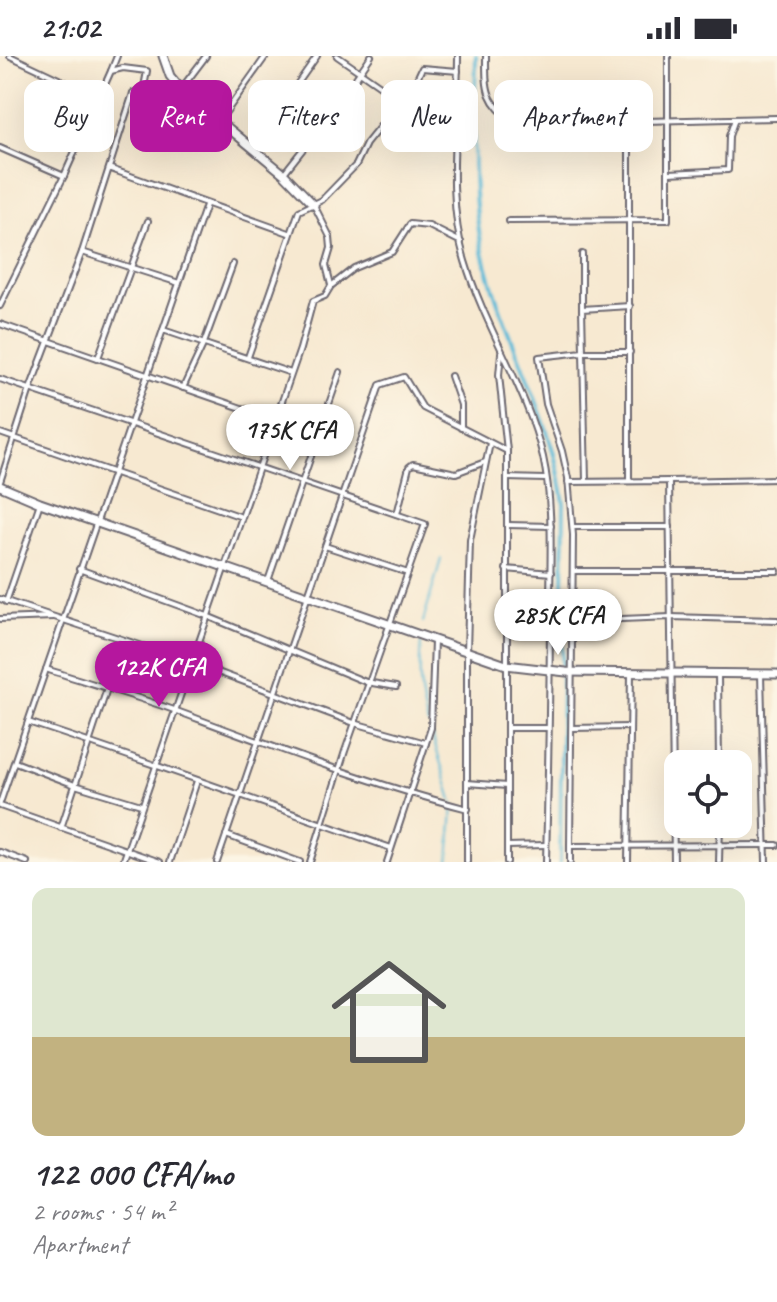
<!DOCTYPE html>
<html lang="en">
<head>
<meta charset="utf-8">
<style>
  :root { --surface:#fff; --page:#f2f2f3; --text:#2b2b33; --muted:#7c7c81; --line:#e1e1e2; --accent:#b5179e }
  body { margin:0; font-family:Caveat,sans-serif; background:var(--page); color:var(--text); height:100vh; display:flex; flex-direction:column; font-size:30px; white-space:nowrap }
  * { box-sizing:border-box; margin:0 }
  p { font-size:26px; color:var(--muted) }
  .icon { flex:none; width:44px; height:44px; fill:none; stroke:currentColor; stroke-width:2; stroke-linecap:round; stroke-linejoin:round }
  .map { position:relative; height:806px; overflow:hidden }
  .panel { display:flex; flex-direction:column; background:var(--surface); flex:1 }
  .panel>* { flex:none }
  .hud { position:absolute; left:24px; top:24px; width:730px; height:72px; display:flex; gap:16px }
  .fabs { position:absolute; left:664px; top:694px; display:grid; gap:16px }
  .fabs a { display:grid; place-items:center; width:88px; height:88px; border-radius:16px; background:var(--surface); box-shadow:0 8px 32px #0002; font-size:40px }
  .price { position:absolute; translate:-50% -68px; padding:0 18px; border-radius:28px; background:#fff; color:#222; font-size:26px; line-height:52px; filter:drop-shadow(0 2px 4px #0008) }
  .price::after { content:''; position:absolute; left:50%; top:48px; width:24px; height:18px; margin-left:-12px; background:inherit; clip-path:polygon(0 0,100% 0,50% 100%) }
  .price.active { background:var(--accent); color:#fff }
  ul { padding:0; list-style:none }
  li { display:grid; align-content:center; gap:16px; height:424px; padding:0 32px }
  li+li { border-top:2px solid var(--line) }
  li span { display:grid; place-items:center; height:248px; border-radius:16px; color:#555 }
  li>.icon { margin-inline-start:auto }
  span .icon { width:144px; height:144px; fill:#fffc; stroke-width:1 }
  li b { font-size:34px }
  .tag { padding:0 28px; border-radius:16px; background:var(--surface); box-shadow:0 8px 32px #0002; font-size:28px; line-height:72px }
  .tag.active { background:var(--accent); color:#fff }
  .status { display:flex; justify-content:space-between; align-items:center; height:56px; padding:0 40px; background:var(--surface); direction:ltr }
  .status svg { height:22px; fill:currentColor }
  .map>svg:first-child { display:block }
</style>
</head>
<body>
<div class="status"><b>21:02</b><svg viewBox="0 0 49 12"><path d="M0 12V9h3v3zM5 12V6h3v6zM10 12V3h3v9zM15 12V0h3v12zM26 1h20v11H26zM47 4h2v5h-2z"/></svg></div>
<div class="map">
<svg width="777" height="806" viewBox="0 0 777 806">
  <rect width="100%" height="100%" fill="#fcf5e5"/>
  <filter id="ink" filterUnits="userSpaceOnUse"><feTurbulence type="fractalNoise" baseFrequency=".0125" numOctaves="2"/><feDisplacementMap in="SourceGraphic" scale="16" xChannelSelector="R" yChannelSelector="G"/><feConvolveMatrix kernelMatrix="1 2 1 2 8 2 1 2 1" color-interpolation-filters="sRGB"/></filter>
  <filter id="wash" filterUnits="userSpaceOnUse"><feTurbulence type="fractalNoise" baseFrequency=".006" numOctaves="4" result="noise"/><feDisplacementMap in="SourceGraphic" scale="32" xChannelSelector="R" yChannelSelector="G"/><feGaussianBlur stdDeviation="1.8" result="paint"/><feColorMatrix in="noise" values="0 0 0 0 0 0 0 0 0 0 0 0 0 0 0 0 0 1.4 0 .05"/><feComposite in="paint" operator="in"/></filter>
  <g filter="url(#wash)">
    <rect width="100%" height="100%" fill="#f7e9d1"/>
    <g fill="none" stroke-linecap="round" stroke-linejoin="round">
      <g stroke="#59bad8" stroke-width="2">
        <path d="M423 566 441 503"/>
        <path d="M421 587C418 615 420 642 428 668"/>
        <path d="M432 679 453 747"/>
        <path d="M449 806 453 752"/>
      </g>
      <path stroke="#59bad8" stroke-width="4" d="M476 0C475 68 468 142 486 208 507 289 554 364 564 448L560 806"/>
    </g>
  </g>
  <g filter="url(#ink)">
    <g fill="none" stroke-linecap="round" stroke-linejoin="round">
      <defs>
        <g id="street">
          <path d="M10 0 80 33 99 38"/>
          <path d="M337 0 399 43"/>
          <path d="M458 0C458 68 445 138 465 205 485 272 527 333 543 401 554 451 550 501 550 552 550 637 548 721 546 806"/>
          <path d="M486 0C486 37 486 44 515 68L777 62"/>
          <path d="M111 15 117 0"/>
          <path d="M181 33 206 0"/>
          <path d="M136 38 172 44 201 53"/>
          <path d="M219 66 266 0"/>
          <path d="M253 91 317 0"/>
          <path d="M0 92 64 120"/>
          <path d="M111 113 289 177"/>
          <path d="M284 117 334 54 371 0"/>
          <path d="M669 117 728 114 729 80 735 63"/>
          <path d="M314 149 330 181 331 192 326 209 331 229"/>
          <path d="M509 165 668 164V0"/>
          <path d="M82 196 179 227"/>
          <path d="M0 250 64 120 111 15 123 12 147 15 144 31 133 37"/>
          <path d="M582 253V198"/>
          <path d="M0 268 273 363"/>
          <path d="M163 274 291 317"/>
          <path d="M630 296H583L539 301 546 348 562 395 568 422 573 479 570 790 777 789"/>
          <path d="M501 297 499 319 507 395V806"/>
          <path d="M248 301 299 155 322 144 356 109 366 88 415 27 422 12 458 15"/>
          <path d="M98 302 148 165"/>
          <path d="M451 320 461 349V372"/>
          <path d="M0 323 425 468 345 695 310 806"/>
          <path d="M183 332 204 287 233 208"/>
          <path d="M0 377 239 460"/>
          <path d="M507 422 545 423"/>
          <path d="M586 425 582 253 630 250"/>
          <path d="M629 425V65"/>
          <path d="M669 425 777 423"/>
          <path d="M0 426 30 333 82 196 133 37"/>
          <path d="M568 426 669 425 674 806"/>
          <path d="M397 458 409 411 413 408 456 417 485 406"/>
          <path d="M508 469 551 470"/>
          <path d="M573 471H670"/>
          <path d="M325 490 408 517"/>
          <path d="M79 513 207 560 366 626 396 631"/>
          <path d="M506 513 551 517"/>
          <path d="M574 515H777"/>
          <path d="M268 525 340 316"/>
          <path d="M0 543 191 606 354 667 426 687"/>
          <path d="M6 546 40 447"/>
          <path d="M506 562 550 564"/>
          <path d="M0 563 53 561"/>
          <path d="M572 565 671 561 777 564"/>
          <path d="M46 613C89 627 132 639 174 654 271 690 367 727 468 753"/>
          <path d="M718 617 719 708"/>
          <path d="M761 618 766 806"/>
          <path d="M28 666C150 706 270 750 391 792"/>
          <path d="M507 672H548"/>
          <path d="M572 672 630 671"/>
          <path d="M15 706 75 729 141 749"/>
          <path d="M467 727 507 730"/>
          <path d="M0 747 206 149"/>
          <path d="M0 750 160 806"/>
          <path d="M61 772 123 584"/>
          <path d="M226 779 300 806"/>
          <path d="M507 790 546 789"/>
          <path d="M0 796 27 806"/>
          <path d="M123 806 300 293 313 245 325 240 331 230 354 212 392 196 410 168 429 170 461 186"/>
          <path d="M170 806 197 725"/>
          <path d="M217 806 380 329 404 321 423 352 507 395"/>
          <path d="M387 806 431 672 434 585"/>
          <path d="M467 806V596L470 484 490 387"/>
          <path d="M570 806V790"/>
          <path d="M628 806 631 617"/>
          <path d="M719 806 720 768"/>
        </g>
        <g id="secondary">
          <path d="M163 0 170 20 181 33 284 118 314 149"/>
          <path d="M0 430 40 447 506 609 566 616 777 618"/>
        </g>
      </defs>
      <use href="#street" stroke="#6d6870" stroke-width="8"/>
      <use href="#secondary" stroke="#6d6870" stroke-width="11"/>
      <use href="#street" stroke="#fff" stroke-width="4"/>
      <use href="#secondary" stroke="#fff" stroke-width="7"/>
    </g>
  </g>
</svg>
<div class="fabs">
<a><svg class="icon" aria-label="locate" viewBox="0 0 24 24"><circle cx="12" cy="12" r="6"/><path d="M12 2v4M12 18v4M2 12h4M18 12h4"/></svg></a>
</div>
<b class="price" style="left:290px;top:416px">175K CFA</b>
<b class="price" style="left:558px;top:601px">285K CFA</b>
<b class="price active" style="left:159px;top:653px">122K CFA</b>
<div class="hud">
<a class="tag">Buy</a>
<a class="tag active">Rent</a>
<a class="tag">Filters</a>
<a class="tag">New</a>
<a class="tag">Apartment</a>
</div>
</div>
<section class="panel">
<ul>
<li><span style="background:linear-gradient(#dfe7d0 60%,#c2b280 0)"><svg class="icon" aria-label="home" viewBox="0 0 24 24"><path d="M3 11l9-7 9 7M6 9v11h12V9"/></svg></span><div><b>122 000 CFA/mo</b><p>2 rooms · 54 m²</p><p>Apartment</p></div></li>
</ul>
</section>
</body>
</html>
